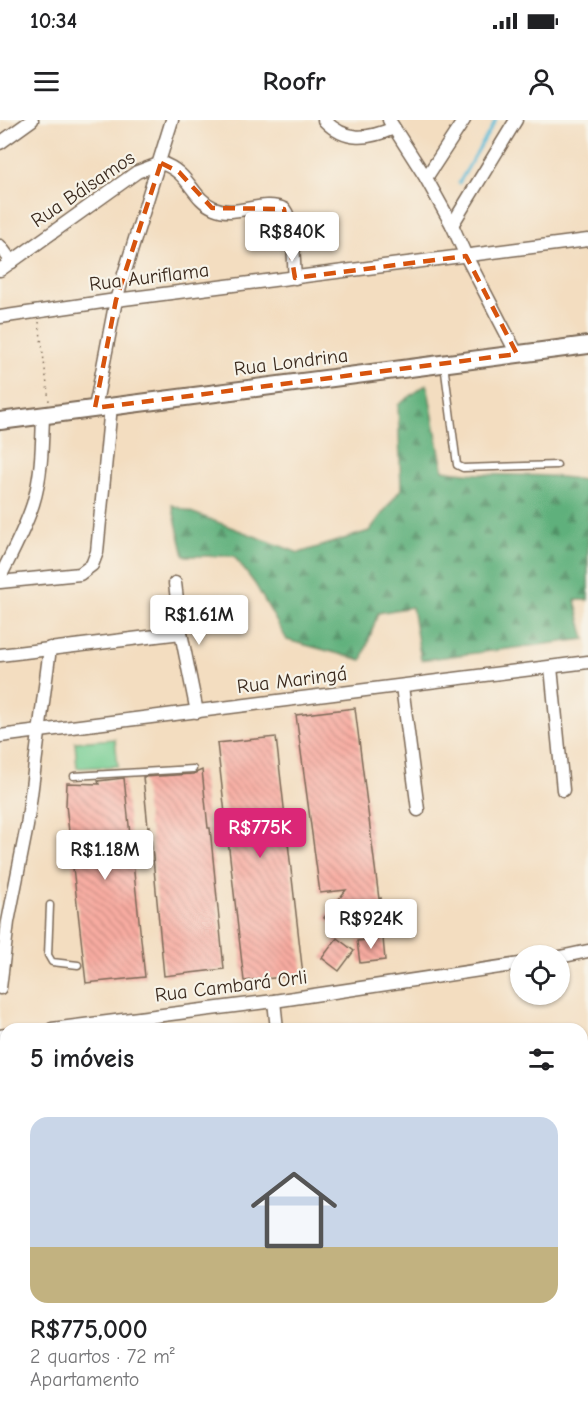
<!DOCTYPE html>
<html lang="pt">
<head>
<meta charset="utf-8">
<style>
  :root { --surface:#fff; --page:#f2f2f2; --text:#202124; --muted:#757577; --line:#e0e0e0; --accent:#db2777 }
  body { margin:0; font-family:"Comic Neue",sans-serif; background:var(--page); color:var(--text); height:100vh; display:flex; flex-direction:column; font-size:22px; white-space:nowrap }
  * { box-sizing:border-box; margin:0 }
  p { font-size:20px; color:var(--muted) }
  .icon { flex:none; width:33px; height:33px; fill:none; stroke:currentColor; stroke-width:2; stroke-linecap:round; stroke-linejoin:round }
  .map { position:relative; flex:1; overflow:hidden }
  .details { position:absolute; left:0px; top:903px; width:588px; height:402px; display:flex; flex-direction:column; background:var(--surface); border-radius:18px 18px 0 0; box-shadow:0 2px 4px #0004 }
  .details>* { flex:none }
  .buttons { position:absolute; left:510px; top:825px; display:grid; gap:12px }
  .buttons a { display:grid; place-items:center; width:60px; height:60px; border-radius:50%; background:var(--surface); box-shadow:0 2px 4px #0004; font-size:30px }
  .price { position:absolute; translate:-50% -51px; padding:0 14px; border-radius:6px; background:#fff; color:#222; font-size:20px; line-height:39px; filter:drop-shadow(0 2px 3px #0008) }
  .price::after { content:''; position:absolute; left:50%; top:36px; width:18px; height:14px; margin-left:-9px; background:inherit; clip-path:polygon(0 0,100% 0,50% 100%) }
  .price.active { background:var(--accent); color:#fff }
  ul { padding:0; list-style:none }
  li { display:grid; align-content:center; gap:12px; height:318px; padding:0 30px }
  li+li { border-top:2px solid var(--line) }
  li span { display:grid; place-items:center; height:186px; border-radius:18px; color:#555 }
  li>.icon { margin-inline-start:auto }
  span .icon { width:108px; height:108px; fill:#fffc; stroke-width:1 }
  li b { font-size:26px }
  h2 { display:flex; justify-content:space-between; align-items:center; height:72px; padding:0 30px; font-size:26px }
  .status { display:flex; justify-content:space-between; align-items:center; height:42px; padding:0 30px; background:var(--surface); direction:ltr }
  .status svg { height:16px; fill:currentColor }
  header { display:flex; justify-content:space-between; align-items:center; height:78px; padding:0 30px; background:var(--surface); font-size:27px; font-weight:700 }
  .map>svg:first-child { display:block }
</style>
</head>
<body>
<div class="status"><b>10:34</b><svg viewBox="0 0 49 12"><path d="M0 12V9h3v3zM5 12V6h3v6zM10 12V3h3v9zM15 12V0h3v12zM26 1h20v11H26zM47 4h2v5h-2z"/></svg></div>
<header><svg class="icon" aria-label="menu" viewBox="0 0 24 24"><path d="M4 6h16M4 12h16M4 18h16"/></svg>Roofr<svg class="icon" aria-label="person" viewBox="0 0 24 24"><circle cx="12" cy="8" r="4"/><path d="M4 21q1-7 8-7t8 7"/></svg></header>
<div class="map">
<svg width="588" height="1305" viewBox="0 0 588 1305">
  <defs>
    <pattern id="forest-firs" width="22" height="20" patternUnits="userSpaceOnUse" patternTransform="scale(1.5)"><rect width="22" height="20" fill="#5fb07c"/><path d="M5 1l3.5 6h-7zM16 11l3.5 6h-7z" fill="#508f65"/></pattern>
    <pattern id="building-back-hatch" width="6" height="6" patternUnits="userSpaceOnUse" patternTransform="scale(1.5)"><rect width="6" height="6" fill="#f8aca1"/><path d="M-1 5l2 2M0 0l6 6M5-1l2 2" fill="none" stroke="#ca8c83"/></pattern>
  </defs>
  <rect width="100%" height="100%" fill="#f7f3e8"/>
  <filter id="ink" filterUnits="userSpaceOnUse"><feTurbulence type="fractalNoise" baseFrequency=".0167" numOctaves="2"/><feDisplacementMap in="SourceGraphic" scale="12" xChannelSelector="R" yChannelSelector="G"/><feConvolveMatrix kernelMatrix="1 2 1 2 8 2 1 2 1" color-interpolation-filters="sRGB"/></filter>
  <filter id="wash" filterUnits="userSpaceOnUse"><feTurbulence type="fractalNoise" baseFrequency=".008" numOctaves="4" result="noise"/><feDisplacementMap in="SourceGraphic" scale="24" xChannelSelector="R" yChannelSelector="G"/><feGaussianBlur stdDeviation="1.35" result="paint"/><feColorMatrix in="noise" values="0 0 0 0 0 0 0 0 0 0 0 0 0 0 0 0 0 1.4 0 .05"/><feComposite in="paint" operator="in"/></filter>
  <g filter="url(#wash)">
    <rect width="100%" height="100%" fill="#f3ddc0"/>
    <g fill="url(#forest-firs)" stroke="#4d6d4d" stroke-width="1.5">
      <path d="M427 264 443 350C492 359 540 351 588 361V480H575L585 519 421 540 412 487 378 493 362 540 287 520 255 464 234 436H184L172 385 299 433 369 411 401 369 398 285Z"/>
      <path d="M0 1123 6 1129V1299H144L139 1305H0Z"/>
    </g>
    <path fill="#74cd92" stroke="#587c58" stroke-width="1.5" d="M115 619 118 646 77 648 75 622Z"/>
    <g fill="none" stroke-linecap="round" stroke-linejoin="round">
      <path stroke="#58b9d6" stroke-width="3" d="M459 63 496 0"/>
    </g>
    <g id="blocks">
      <g fill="url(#building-back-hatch)">
        <path d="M355 588 379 779 381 778 384 804 363 806 361 786 340 811 324 798 346 770 320 773 296 595Z"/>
        <path d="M276 617 303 855 244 861 217 623Z"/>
        <path d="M202 650 208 708H210L224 849 164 856 150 706 148 707 143 657 193 654Z"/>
        <path d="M124 658 145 857 86 863 66 685 67 663 99 664 98 661Z"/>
        <path d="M337 818 354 831 339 851 322 838Z"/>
        <path d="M383 818 385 840 360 843 357 821Z"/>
      </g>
    </g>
  </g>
  <g filter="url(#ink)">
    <use href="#blocks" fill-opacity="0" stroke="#7b6957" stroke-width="1.5"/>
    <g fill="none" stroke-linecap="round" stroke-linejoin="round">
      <defs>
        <g id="lane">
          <path d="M444 244 457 345 463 348 557 345"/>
          <path d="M74 656 193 649"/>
          <path d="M50 785 48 835 52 842 78 845"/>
        </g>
        <g id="street">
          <path d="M324 0C346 23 368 19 394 8"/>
          <path d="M389 0 426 58 452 105 466 136 517 234"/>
          <path d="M0 23 32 0"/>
          <path d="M426 58 464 0"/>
          <path d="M452 105 516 0"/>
          <path d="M0 126 12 142"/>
          <path d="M0 150 137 52 161 43C190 52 191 78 214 88 237 98 262 79 284 89 295 103 293 140 295 158"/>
          <path d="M0 197 116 180 588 120"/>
          <path d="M95 288 116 180 172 0"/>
          <path d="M0 457C12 433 25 409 33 384 42 355 42 325 43 295"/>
          <path d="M0 462 80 454 92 445 97 432 111 286"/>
          <path d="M175 463 181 513 197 592"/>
          <path d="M0 535 181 513"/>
          <path d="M551 547 563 670"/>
          <path d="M402 566 418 690"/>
          <path d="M0 616 588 542"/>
          <path d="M560 837 588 831"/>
          <path d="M0 868 8 802 27 706 50 528"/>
          <path d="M274 881 277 909"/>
          <path d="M52 909 274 881 520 844"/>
          <path d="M0 916 6 915"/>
          <path d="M0 1050H6"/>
          <path d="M582 1131H588"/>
          <path d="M234 1299 242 1305"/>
          <path d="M383 1299 390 1305"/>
        </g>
        <path id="secondary" d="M0 301 588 225"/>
      </defs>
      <use href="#lane" stroke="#7b6957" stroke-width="9"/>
      <use href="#street" stroke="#7b6957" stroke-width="15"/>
      <use href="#secondary" stroke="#7b6957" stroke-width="20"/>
      <path stroke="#7b6957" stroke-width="1.5" stroke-dasharray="1.5 4.5" stroke-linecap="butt" d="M39 202 49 281"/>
      <use href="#lane" stroke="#fff" stroke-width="6"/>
      <use href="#street" stroke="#fff" stroke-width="12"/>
      <use href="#secondary" stroke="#fff" stroke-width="16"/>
    </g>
  </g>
  <path fill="none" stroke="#d7540e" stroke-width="4.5" stroke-dasharray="12 8" stroke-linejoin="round" d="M161 43 179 52 212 88 284 89 295 158 466 136 517 234 95 288 116 180Z"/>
  <g text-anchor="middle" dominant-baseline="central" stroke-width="4.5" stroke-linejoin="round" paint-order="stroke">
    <g font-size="20" fill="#3b2a1e" stroke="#f7f3e8">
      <text transform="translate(83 69) rotate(-34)">Rua Bálsamos</text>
      <text transform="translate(149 157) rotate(-7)">Rua Auriflama</text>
      <text transform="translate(291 242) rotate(-7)">Rua Londrina</text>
      <text transform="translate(292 560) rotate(-7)">Rua Maringá</text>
      <text transform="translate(231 866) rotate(-7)">Rua Cambará Orli</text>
    </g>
  </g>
</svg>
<div class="buttons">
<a><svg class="icon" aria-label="locate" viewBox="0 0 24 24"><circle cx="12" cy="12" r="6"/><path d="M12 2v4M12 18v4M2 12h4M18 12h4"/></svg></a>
</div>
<b class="price" style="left:292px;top:143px">R$840K</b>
<b class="price" style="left:199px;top:526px">R$1.61M</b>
<b class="price active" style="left:260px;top:739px">R$775K</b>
<b class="price" style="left:105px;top:761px">R$1.18M</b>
<b class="price" style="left:371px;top:830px">R$924K</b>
<section class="details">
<h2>5 imóveis<svg class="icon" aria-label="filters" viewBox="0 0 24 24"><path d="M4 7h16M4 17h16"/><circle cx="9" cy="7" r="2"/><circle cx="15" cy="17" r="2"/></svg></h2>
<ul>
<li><span style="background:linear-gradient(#c9d6e8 70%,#c2b280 0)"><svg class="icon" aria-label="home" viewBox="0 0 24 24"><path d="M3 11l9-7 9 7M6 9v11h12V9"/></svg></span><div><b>R$775,000</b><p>2 quartos · 72 m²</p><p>Apartamento</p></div></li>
</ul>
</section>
</div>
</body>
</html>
